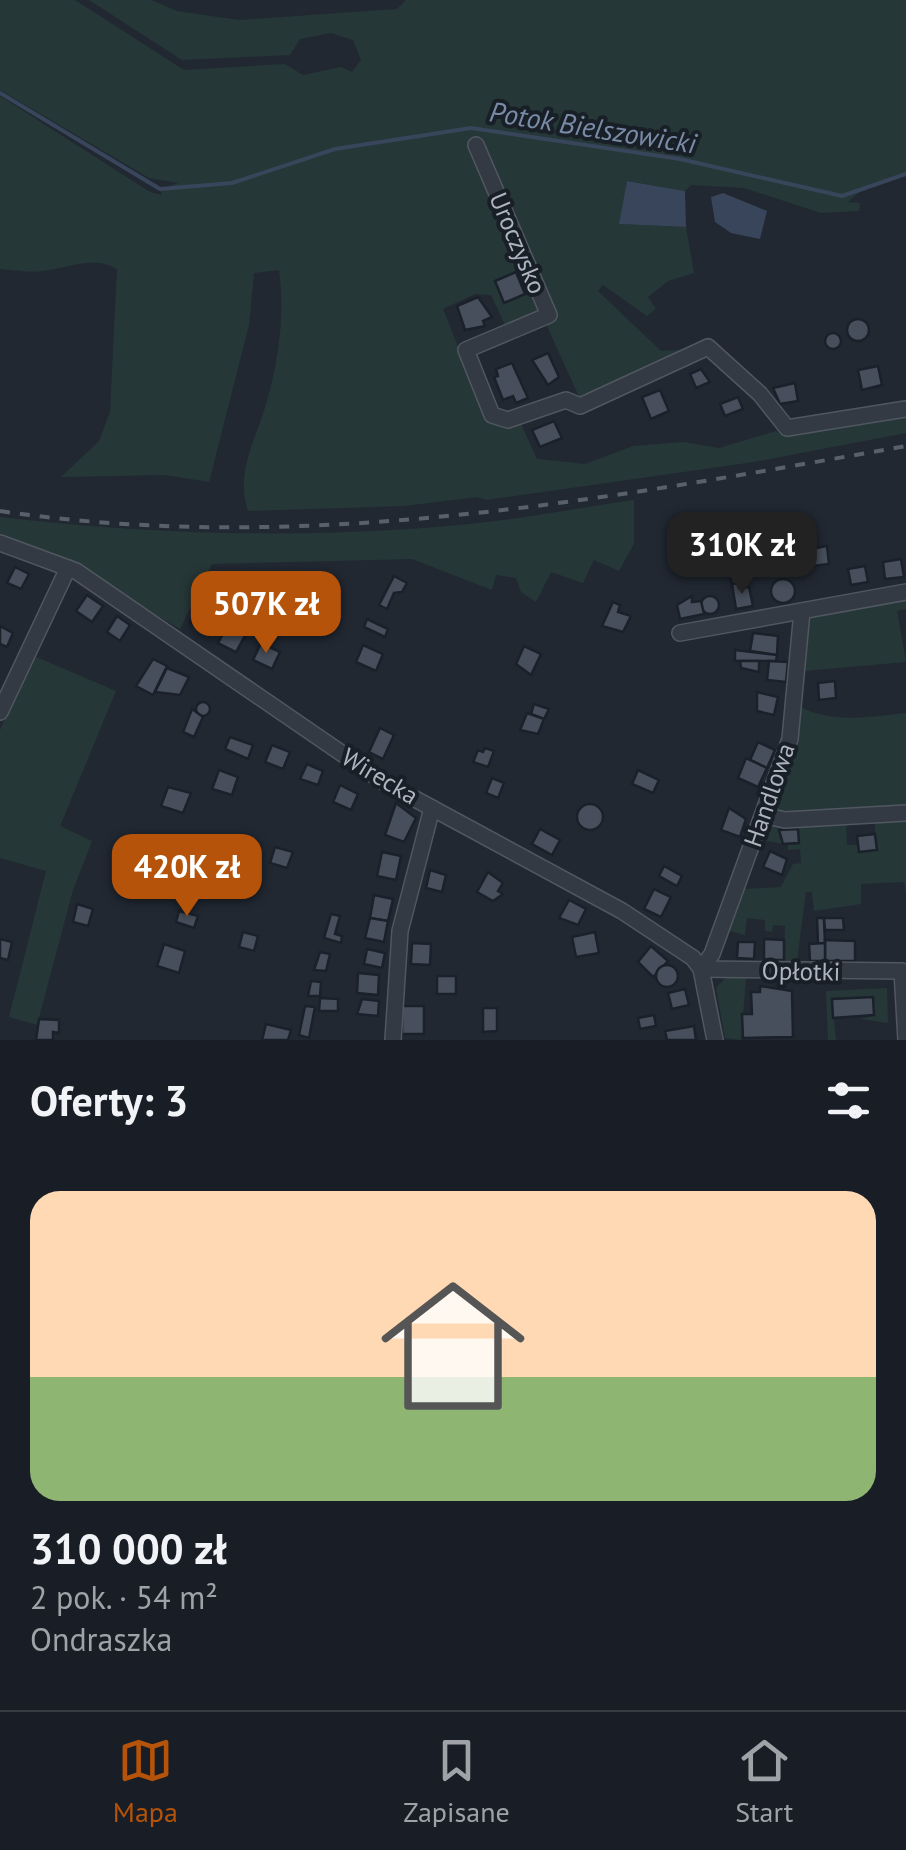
<!DOCTYPE html>
<html lang="pl">
<head>
<meta charset="utf-8">
<style>
  :root { --surface:#191e26; --page:#22272e; --text:#f1f3f6; --muted:#9fa2a7; --line:#373c43; --accent:#b45309 }
  body { margin:0; font-family:"PT Sans",sans-serif; background:var(--page); color:var(--text); height:100vh; display:flex; flex-direction:column; font-size:38px; white-space:nowrap }
  * { box-sizing:border-box; margin:0 }
  p { font-size:32px; color:var(--muted) }
  .icon { flex:none; width:55px; height:55px; fill:none; stroke:currentColor; stroke-width:2; stroke-linecap:round; stroke-linejoin:round }
  .map { position:relative; height:1040px; overflow:hidden }
  .drawer { display:flex; flex-direction:column; background:var(--surface); flex:1 }
  .drawer>* { flex:none }
  .price { position:absolute; translate:-50% -85px; padding:0 22px; border-radius:20px; background:var(--accent); color:#fff; font-size:32px; line-height:65px; filter:drop-shadow(0 2px 5px #0008) }
  .price::after { content:''; position:absolute; left:50%; top:60px; width:30px; height:22px; margin-left:-15px; background:inherit; clip-path:polygon(0 0,100% 0,50% 100%) }
  .price.on { background:#222; color:#fff }
  ul { padding:0; list-style:none }
  li { display:grid; align-content:center; gap:20px; height:530px; padding:0 30px }
  li span { display:grid; place-items:center; height:310px; border-radius:30px; color:#555 }
  li>.icon { margin-inline-start:auto }
  span .icon { width:180px; height:180px; fill:#fffc; stroke-width:1 }
  li b { font-size:42px }
  h2 { display:flex; justify-content:space-between; align-items:center; height:120px; padding:0 30px; font-size:42px }
  .tab-bar { display:flex; justify-content:space-around; align-items:center; height:140px; border-top:2px solid var(--line); background:var(--surface); font-size:28px; color:var(--muted) }
  .tab-bar a { display:grid; justify-items:center; gap:5px }
  .tab-bar .on { color:var(--accent) }
  .map>svg:first-child { display:block }
</style>
</head>
<body>
<div class="map">
<svg width="906" height="1040" viewBox="0 0 906 1040">
  <rect width="100%" height="100%" fill="#212832"/>
  <g fill="#263737">
    <path d="M0 0H75L184 70 285 64 303 75 341 67 352 72 361 60 353 40 331 33 300 39 290 55 182 60 89 0H151L177 11 239 20 397 9 406 0H906V174L858 193 848 202 860 203 859 211 821 213 744 188 691 185 685 191 627 181 620 224 686 227 694 273 668 281 648 297 656 309 647 316 603 285 598 291 661 351 679 350 680 357 582 403 546 324 511 338 491 295 475 294 443 309 487 419 502 427 520 422 537 459 585 464 633 446 684 442 719 448 776 431 784 436 799 435 906 417V433L754 462 486 500 477 497 404 506 248 511C235 471 256 440 267 401 279 359 285 313 279 270L254 273 249 325 209 482 165 475 61 477 99 441 110 412 117 269C94 255 67 268 43 271 29 273 14 270 0 269V96L150 192 162 195 160 189 178 183 149 178 0 90Z"/>
    <path d="M634 500V544L619 571 594 560 583 583 551 572 536 602 521 592 516 578 496 575 492 590 412 559 212 564 180 629 59 556 0 536V517C153 535 305 539 459 525 517 520 576 508 634 500Z"/>
    <path d="M906 600V609L897 611 906 662 804 671 807 619Z"/>
    <path d="M34 656 116 691 60 826 92 841 73 890 37 1025 9 1017 46 871 0 858V730Z"/>
    <path d="M798 706C834 724 867 717 906 713V808L773 813 771 804Z"/>
    <path d="M906 817V895L904 882 861 884V904L814 911 812 892H806L796 968 764 966V960H784L785 926 773 925 772 932 765 931V920L747 918 745 935 726 930 743 889 781 887 793 864 801 863 800 849 788 850V844L799 843 798 829 779 830 783 844 763 840 768 825 846 820 847 845H858L859 852 876 850 875 822 855 824V820Z"/>
    <path d="M726 977 746 978 741 1040 725 1038 716 988Z"/>
    <path d="M887 988 888 1023 861 1019 874 1015 873 997 832 999 836 1040H828L826 991Z"/>
  </g>
  <g fill="#38455a">
    <path d="M627 181 685 191 686 227 619 224Z"/>
    <path d="M723 193 767 211 760 239 731 233 715 222 711 197Z"/>
  </g>
  <g fill="none" stroke-linecap="round" stroke-linejoin="round">
    <path stroke="#38455a" stroke-width="4" d="M0 93 160 189 232 183 335 149 471 128 680 159 842 196 906 174"/>
  </g>
  <g fill="#474f5c" stroke="#1b212a" stroke-width="2.5">
    <path d="M516 272 525 294 504 303 495 281Z"/>
    <path d="M478 297 492 317 483 321 485 326 465 330 457 306Z"/>
    <circle cx="858" cy="330" r="11"/>
    <circle cx="833" cy="341" r="8"/>
    <path d="M548 353 559 377 548 385 532 360Z"/>
    <path d="M512 363 528 398 516 403 513 396 503 400 494 377 498 376 496 369Z"/>
    <path d="M878 366 882 385 862 390 858 370Z"/>
    <path d="M701 369 710 382 696 388 690 374Z"/>
    <path d="M795 383 798 401 780 404 773 388Z"/>
    <path d="M660 390 669 411 651 419 642 397Z"/>
    <path d="M738 397 743 409 725 416 720 404Z"/>
    <path d="M554 421 562 438 540 447 532 430Z"/>
    <path d="M827 546 829 564 812 566 810 549Z"/>
    <circle cx="804" cy="557" r="10"/>
    <path d="M901 559 904 577 885 579 883 562Z"/>
    <path d="M740 561V567L735 568 738 583 732 584 728 563Z"/>
    <path d="M865 566 868 582 851 585 848 569Z"/>
    <path d="M15 567 29 574 21 589 7 583Z"/>
    <path d="M394 576 407 583 402 592 394 593 387 609 379 605Z"/>
    <circle cx="783" cy="591" r="12"/>
    <path d="M738 583 739 588 749 587 753 606 736 609 732 584Z"/>
    <path d="M87 595 103 606 92 622 76 611Z"/>
    <circle cx="710" cy="605" r="9"/>
    <path d="M692 596V602L701 601 704 614 680 619 677 605Z"/>
    <path d="M201 599 220 608 209 632 190 623Z"/>
    <path d="M613 602 620 605 618 612 631 616 623 632 602 626Z"/>
    <path d="M117 616 130 625 120 641 107 632Z"/>
    <path d="M367 619 388 629 385 637 364 627Z"/>
    <path d="M229 623 247 632 236 652 218 643Z"/>
    <path d="M0 626 13 633 7 647 0 644Z"/>
    <path d="M753 633 778 636 777 655 750 651Z"/>
    <path d="M261 643 280 652 272 669 253 660Z"/>
    <path d="M363 645 383 654 376 671 356 662Z"/>
    <path d="M524 646 541 654 531 675 516 664Z"/>
    <path d="M735 650 777 655 776 661H735Z"/>
    <path d="M153 659 167 666 153 695 136 686Z"/>
    <path d="M740 661H759V672L741 668Z"/>
    <path d="M769 661 788 662 786 682 767 680Z"/>
    <path d="M167 668 189 677 180 695 155 692Z"/>
    <path d="M835 681 836 698 819 700 818 683Z"/>
    <path d="M757 692 778 697 774 715 757 711Z"/>
    <circle cx="203" cy="709" r="7"/>
    <path d="M534 704 549 709 544 719 531 714Z"/>
    <path d="M192 709 203 717 194 737 183 732Z"/>
    <path d="M527 713 544 719 538 734 520 730Z"/>
    <path d="M380 728 394 735 383 759 369 752Z"/>
    <path d="M230 737 253 745 248 759 225 749Z"/>
    <path d="M758 742 775 750 767 768 750 760Z"/>
    <path d="M272 745 290 752 283 769 265 762Z"/>
    <path d="M485 748 494 751 488 767 473 762 478 750 483 752Z"/>
    <path d="M746 758 767 768 758 787 738 778Z"/>
    <path d="M307 764 323 771 318 785 300 779Z"/>
    <path d="M219 770 238 777 232 795 212 789Z"/>
    <path d="M638 770 659 780 653 793 632 784Z"/>
    <path d="M492 778 504 783 498 798 486 793Z"/>
    <path d="M340 785 358 794 351 810 333 802Z"/>
    <path d="M168 787 191 793 183 813 161 806Z"/>
    <path d="M396 803 416 818 404 842 385 835Z"/>
    <circle cx="590" cy="817" r="13"/>
    <path d="M729 808 746 819 740 837 721 830Z"/>
    <path d="M540 829 560 840 552 855 532 844Z"/>
    <path d="M798 829 799 843 783 844 779 830Z"/>
    <path d="M875 834 877 850 859 852 857 836Z"/>
    <path d="M191 838 205 843 199 859 186 854Z"/>
    <path d="M147 843 168 852 161 868 141 859Z"/>
    <path d="M205 843 218 848 212 863 199 859Z"/>
    <path d="M275 847 293 852 287 868 270 863Z"/>
    <path d="M770 851 787 859 782 875 763 867Z"/>
    <path d="M382 852 401 856 396 880 377 876Z"/>
    <path d="M664 866 682 876 677 886 659 876Z"/>
    <path d="M430 870 446 875 442 892 426 888Z"/>
    <path d="M488 872 503 883 498 891 503 894 493 901 477 892Z"/>
    <path d="M654 889 671 897 661 917 644 909Z"/>
    <path d="M374 895 393 899 388 921 370 918Z"/>
    <path d="M569 900 586 909 578 925 559 918Z"/>
    <path d="M77 904 93 909 88 926 73 922Z"/>
    <path d="M179 911 198 916 194 928 176 922Z"/>
    <path d="M331 914 340 916 335 934 342 936 341 943 324 938Z"/>
    <path d="M370 918 388 921 384 942 365 938Z"/>
    <path d="M817 918H824L825 943 818 944Z"/>
    <path d="M824 918H843L844 930H825Z"/>
    <path d="M243 932 258 936 254 951 239 947Z"/>
    <path d="M595 932 599 953 576 957 572 937Z"/>
    <path d="M0 939 12 942 8 960 0 958Z"/>
    <path d="M764 939 784 940V960H764Z"/>
    <path d="M825 940 855 941V961H825Z"/>
    <path d="M738 942H755L754 959 737 958Z"/>
    <path d="M412 943 431 944 430 965 411 964Z"/>
    <path d="M825 943V961H810L809 944Z"/>
    <path d="M164 944 185 951 179 973 157 966Z"/>
    <path d="M651 946 668 961 653 977 638 962Z"/>
    <path d="M367 949 385 953 382 968 364 964Z"/>
    <path d="M320 952 330 954 326 971 314 970Z"/>
    <circle cx="667" cy="976" r="11"/>
    <path d="M358 973 379 975 378 995 357 993Z"/>
    <rect x="437" y="976" width="19" height="18"/>
    <path d="M311 981 321 982 320 996H308Z"/>
    <path d="M760 986 792 991 793 1037 743 1038 742 1014H752L751 992H760Z"/>
    <path d="M685 989 689 1005 672 1009 668 993Z"/>
    <path d="M873 997 874 1015 833 1018 832 999Z"/>
    <path d="M320 998 338 999V1011H319Z"/>
    <path d="M362 999 379 1001 378 1016 357 1014Z"/>
    <path d="M305 1006 315 1007 309 1038 299 1035Z"/>
    <rect x="402" y="1006" width="22" height="28"/>
    <path d="M483 1008H497V1031L483 1032Z"/>
    <path d="M654 1015 656 1026 640 1029 638 1018Z"/>
    <path d="M39 1019 59 1020V1033L53 1032V1040H36Z"/>
    <path d="M266 1024 291 1030 288 1040H262Z"/>
    <path d="M694 1026 696 1040H667L665 1031Z"/>
  </g>
  <g fill="none" stroke-linecap="round" stroke-linejoin="round">
    <defs>
      <g id="minor">
        <path d="M476 145 549 315 466 350 492 415 508 420 566 400 580 406 708 347 760 394 787 428 906 409"/>
        <path d="M0 543 76 571 382 781 622 911 693 958 701 969 715 1040"/>
        <path d="M680 633 906 592"/>
        <path d="M0 712 68 568"/>
        <path d="M763 815 785 820 906 813"/>
        <path d="M701 969 712 954 790 739 802 611"/>
        <path d="M701 969 902 971 906 1040"/>
        <path d="M393 1040 400 931 432 808"/>
      </g>
    </defs>
    <use href="#minor" stroke="#515761" stroke-width="18"/>
    <use href="#minor" stroke="#343a43" stroke-width="15"/>
    <path stroke="#58606c" stroke-width="4" stroke-dasharray="10 10" stroke-linecap="butt" d="M0 511C305 556 606 499 906 446"/>
  </g>
  <g text-anchor="middle" dominant-baseline="central" stroke-width="8" stroke-linejoin="round" paint-order="stroke">
    <g font-size="25" fill="#aeb4c0" stroke="#191f27">
      <text transform="translate(518 243) rotate(67)">Uroczysko</text>
      <text transform="translate(380 776) rotate(31)">Wirecka</text>
      <text transform="translate(769 795) rotate(-71)">Handlowa</text>
      <text transform="translate(801 971) rotate(1)">Opłotki</text>
    </g>
    <g font-size="28" font-style="italic" fill="#798ba6" stroke="#191f27">
      <text transform="translate(593 127) rotate(9)">Potok Bielszowicki</text>
    </g>
  </g>
</svg>
<b class="price on" style="left:742px;top:597px">310K zł</b>
<b class="price" style="left:266px;top:656px">507K zł</b>
<b class="price" style="left:187px;top:919px">420K zł</b>
</div>
<section class="drawer">
<h2>Oferty: 3<svg class="icon" aria-label="filters" viewBox="0 0 24 24"><path d="M4 7h16M4 17h16"/><circle cx="9" cy="7" r="2"/><circle cx="15" cy="17" r="2"/></svg></h2>
<ul>
<li><span style="background:linear-gradient(#ffd9b3 60%,#8fb573 0)"><svg class="icon" aria-label="home" viewBox="0 0 24 24"><path d="M3 11l9-7 9 7M6 9v11h12V9"/></svg></span><div><b>310 000 zł</b><p>2 pok. · 54 m²</p><p>Ondraszka</p></div></li>
</ul>
</section>
<nav class="tab-bar">
<a class="on"><svg class="icon" aria-label="map" viewBox="0 0 24 24"><path d="M3 6l6-2 6 2 6-2v14l-6 2-6-2-6 2zM9 4v14M15 6v14"/></svg>Mapa</a>
<a><svg class="icon" aria-label="saved" viewBox="0 0 24 24"><path d="M7 4h10v16l-5-4-5 4z"/></svg>Zapisane</a>
<a><svg class="icon" aria-label="home" viewBox="0 0 24 24"><path d="M3 11l9-7 9 7M6 9v11h12V9"/></svg>Start</a>
</nav>
</body>
</html>
